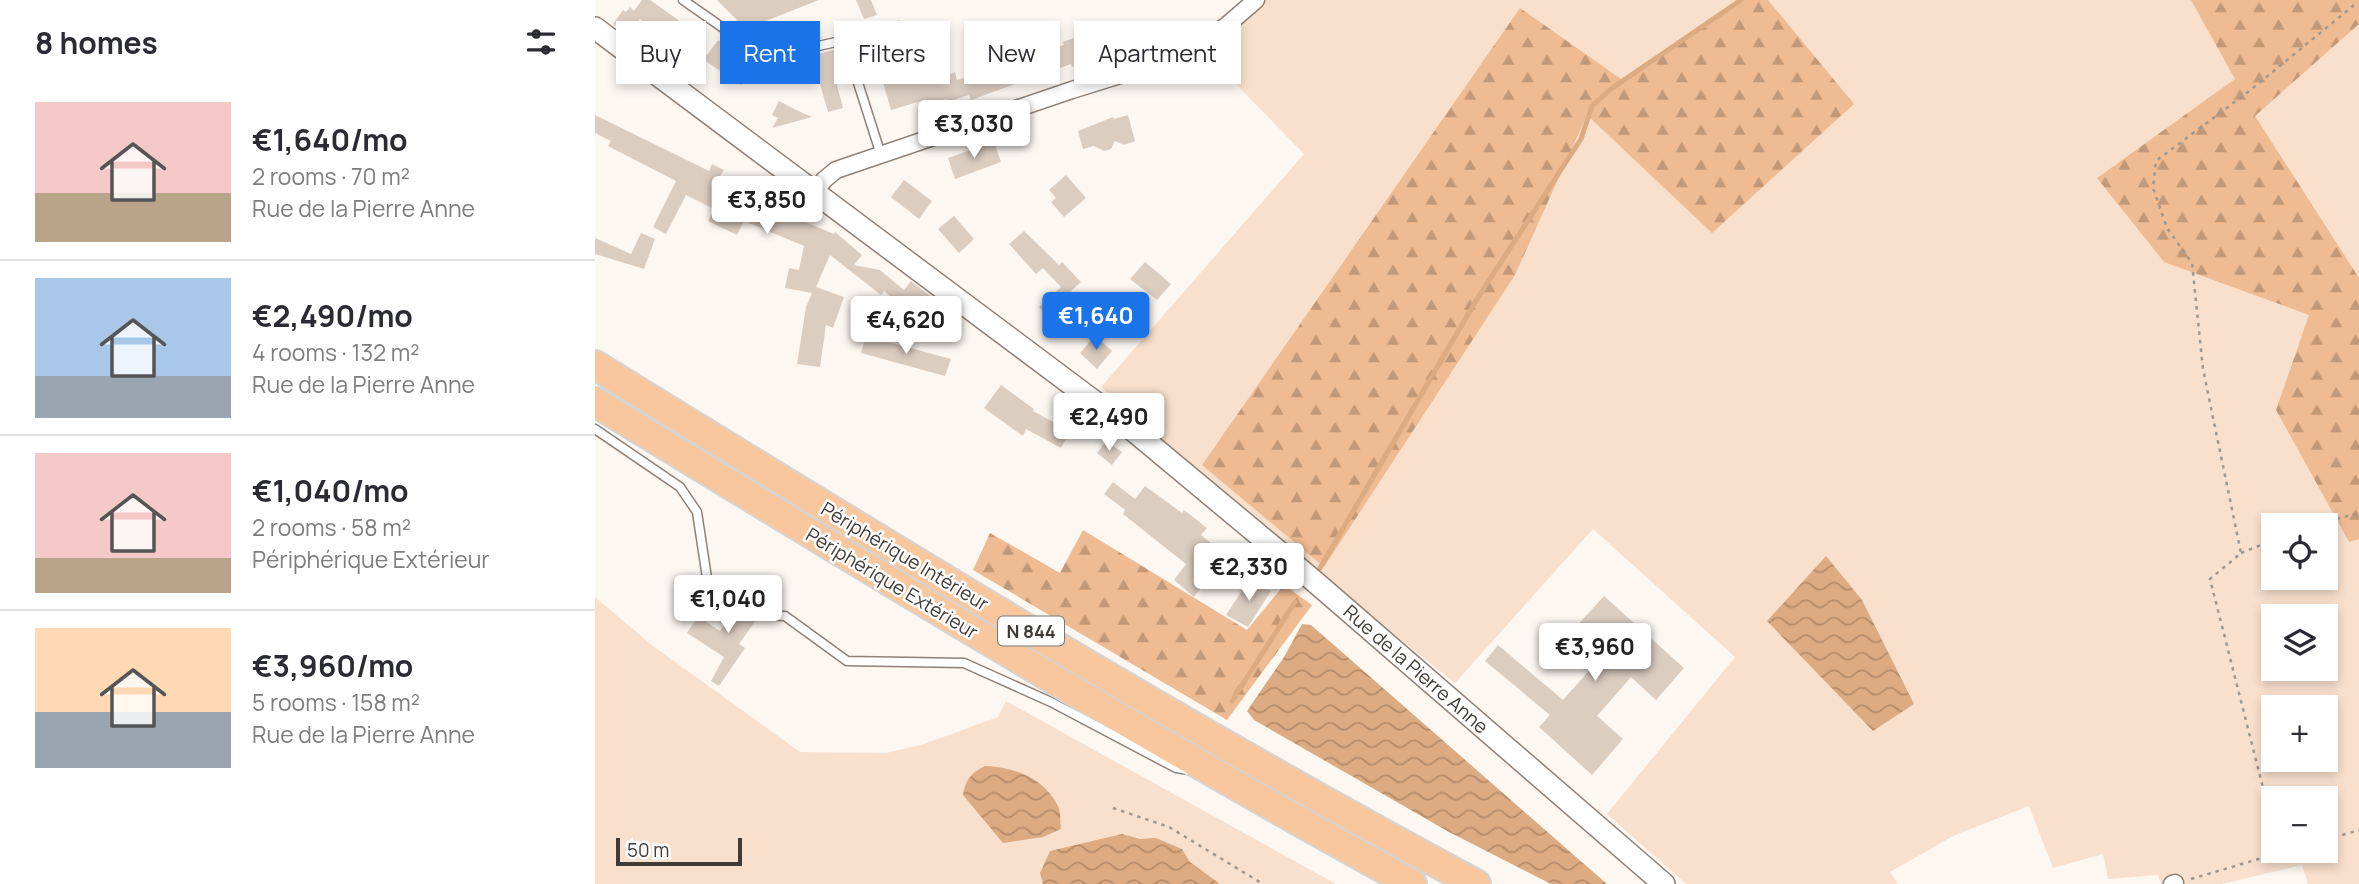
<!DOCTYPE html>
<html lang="en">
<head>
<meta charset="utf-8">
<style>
  :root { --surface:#fff; --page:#f7f7f7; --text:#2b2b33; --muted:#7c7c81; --line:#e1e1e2; --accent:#1a73e8 }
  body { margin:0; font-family:Manrope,sans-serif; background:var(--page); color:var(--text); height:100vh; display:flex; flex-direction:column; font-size:26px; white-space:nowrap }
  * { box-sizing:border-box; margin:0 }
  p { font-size:23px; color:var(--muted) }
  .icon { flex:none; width:38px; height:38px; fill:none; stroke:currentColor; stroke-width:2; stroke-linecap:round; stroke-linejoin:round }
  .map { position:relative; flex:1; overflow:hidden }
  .details { display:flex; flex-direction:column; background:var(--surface); width:595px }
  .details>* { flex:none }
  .banner { position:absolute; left:21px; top:21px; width:665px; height:63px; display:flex; gap:14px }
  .tools { position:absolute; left:1666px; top:513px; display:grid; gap:14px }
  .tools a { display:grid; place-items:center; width:77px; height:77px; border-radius:0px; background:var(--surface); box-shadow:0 4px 10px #0003; font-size:35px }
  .scale { position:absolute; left:21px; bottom:18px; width:126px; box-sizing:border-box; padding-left:7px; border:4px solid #403b36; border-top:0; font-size:19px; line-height:24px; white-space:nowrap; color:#403b36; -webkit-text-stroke:5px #fff; paint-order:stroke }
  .price { position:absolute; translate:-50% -60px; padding:0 16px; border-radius:7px; background:#fff; color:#222; font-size:23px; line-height:46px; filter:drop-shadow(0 2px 4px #0008) }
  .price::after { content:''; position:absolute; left:50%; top:42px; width:21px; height:16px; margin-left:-10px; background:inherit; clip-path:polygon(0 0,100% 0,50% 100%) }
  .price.active { background:var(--accent); color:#fff }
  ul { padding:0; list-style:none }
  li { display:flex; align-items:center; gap:21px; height:175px; padding:0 35px }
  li+li { border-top:2px solid var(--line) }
  li span { display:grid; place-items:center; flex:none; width:196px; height:140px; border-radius:0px; color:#555 }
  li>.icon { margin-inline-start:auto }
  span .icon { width:84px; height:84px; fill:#fffc; stroke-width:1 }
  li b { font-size:30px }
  h2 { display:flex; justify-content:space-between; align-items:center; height:84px; padding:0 35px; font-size:30px }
  .tag { padding:0 24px; border-radius:0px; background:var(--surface); box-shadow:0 4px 10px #0003; font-size:24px; line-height:63px }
  .tag.active { background:var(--accent); color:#fff }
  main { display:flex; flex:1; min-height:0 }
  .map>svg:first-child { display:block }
</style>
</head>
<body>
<main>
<section class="details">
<h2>8 homes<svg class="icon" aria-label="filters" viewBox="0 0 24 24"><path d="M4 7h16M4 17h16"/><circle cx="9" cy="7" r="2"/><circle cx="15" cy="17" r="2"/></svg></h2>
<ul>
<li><span style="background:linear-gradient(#f6c9c9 65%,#b9a48a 0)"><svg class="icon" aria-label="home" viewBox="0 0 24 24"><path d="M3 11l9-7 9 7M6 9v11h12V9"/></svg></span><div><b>€1,640/mo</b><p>2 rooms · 70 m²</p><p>Rue de la Pierre Anne</p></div></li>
<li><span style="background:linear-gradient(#a9c7e8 70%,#9aa5b1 0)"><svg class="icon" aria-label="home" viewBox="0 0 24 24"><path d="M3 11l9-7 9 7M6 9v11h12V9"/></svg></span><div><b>€2,490/mo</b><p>4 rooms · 132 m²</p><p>Rue de la Pierre Anne</p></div></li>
<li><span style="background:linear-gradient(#f6c9c9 75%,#b9a48a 0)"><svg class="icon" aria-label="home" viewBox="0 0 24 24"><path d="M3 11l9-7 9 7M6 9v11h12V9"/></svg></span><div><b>€1,040/mo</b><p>2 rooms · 58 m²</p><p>Périphérique Extérieur</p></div></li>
<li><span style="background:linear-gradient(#ffd9b3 60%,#9aa5b1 0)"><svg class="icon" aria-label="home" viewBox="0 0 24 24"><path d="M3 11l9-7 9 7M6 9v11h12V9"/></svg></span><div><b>€3,960/mo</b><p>5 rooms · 158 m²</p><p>Rue de la Pierre Anne</p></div></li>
</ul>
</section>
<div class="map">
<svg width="1764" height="884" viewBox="0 0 1764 884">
  <defs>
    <pattern id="forest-firs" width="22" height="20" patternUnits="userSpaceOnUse" patternTransform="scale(1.75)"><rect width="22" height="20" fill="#eebb92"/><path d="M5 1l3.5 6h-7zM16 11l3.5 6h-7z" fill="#c29978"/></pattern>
    <pattern id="water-waves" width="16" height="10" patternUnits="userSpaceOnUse" patternTransform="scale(1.75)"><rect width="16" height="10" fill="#dcab82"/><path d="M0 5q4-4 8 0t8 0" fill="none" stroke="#b48c6b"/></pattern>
  </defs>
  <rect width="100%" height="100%" fill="#fdf7f2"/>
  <g fill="#f9e0cd" fill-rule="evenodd">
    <path d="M659 0H1764V884H1713L1707 865 1627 884H1566L1563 875 1513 879 1508 854 1458 868 1434 806 1360 835 1295 872 1303 884H1091L1012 814 1140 657 998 529 860 683 720 572 506 387 709 154 607 49ZM1678 525H1731V578H1678ZM1678 616H1731V668H1678ZM1678 707H1731V760H1678ZM1678 798H1731V850H1678Z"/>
    <path d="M0 597 58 646 205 752 291 753 329 744 403 717 411 701 741 884H0Z"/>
  </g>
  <g fill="url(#forest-firs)">
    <path d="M1143 0H1173L1259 104 1117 233 992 115 920 275 729 567 607 465 925 8 1026 79Z"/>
    <path d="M1596 0H1764V24L1660 116 1764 278V539L1754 542 1681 410 1714 315 1569 262 1502 178 1640 79Z"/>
    <path d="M488 530 652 630 689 585 717 605 632 720 378 570 395 533 465 573Z"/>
  </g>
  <g fill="url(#water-waves)">
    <path d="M1231 556 1267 600 1319 704 1278 731 1172 621Z"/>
    <path d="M707 624 716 625 1012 884H956L854 832 659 720 652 711 689 657Z"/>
    <path d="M390 766C419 767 449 778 463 806 466 812 465 822 466 829L448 837 408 843 368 795C371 779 376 773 390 766Z"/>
    <path d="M527 834 545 839 561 838 587 849 595 862 625 884H448L445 873 455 851Z"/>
  </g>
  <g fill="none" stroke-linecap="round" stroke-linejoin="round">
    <g stroke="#dcab82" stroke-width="5">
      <path d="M725 568 882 299 986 139 997 106 1016 89 1146 0"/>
      <path d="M637 701 700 602"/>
    </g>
  </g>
  <g fill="#dccdc1">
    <path d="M47 0H55L86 22 80 31 112 55 123 40 135 49 132 54 148 66 147 68 155 74 146 85 109 60 101 71 68 47 73 40 45 19 33 35 18 24 28 10 31 12 35 7 39 11Z"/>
    <path d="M122 0H224L158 26 228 38 216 41 204 49 149 35 137 26 138 22 143 23 141 19Z"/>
    <path d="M261 0H276L282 15 269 19Z"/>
    <path d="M305 20 323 77 348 68 351 76 360 72 362 80 469 45 468 42 486 35 495 62 477 67 476 64 376 100 374 95 352 102 351 99 328 107 326 101 296 110 280 55 293 51 285 27Z"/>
    <path d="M241 49 248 71 239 74 248 108 233 112 217 56Z"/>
    <path d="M184 101 201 110 217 117 177 128 183 118 177 115Z"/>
    <path d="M0 115 114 171 117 164 129 170 125 176 158 193 155 199 239 234 240 232 267 255 259 265 285 270 309 290 316 281 350 307 340 318 326 309 320 319 289 291 286 295 235 255 221 287 249 297 238 328 231 325 225 367 202 364 211 307 217 293 190 288 194 268 204 270 209 246 149 221 142 235 113 221 119 209 91 195 71 234 58 227 81 181 13 146 16 141 0 133Z"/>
    <path d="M533 115 540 141 529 145 520 141 516 149 509 151 499 146 488 149 483 131 518 117 519 119Z"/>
    <path d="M399 142 406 162 360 179 353 158Z"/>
    <path d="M471 175 491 198 469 217 456 202 461 198 454 190Z"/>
    <path d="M309 180 337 201 324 219 296 197Z"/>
    <path d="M359 216 379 239 364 253 343 229Z"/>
    <path d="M429 231 464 265 467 262 486 282 476 291 488 303 463 327 444 307 466 287 448 268 441 274 414 244Z"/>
    <path d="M46 233 60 239 49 269 0 254V238L36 254Z"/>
    <path d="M550 262 576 284 562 300 535 279Z"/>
    <path d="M271 336 356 359 350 376 266 353Z"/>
    <path d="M500 336 517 351 502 369 485 353Z"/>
    <path d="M406 385 439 409 438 411 475 431 466 448 431 429 428 436 389 408Z"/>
    <path d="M511 441 527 452 517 465 502 453Z"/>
    <path d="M518 482 540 499 550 486 587 513 589 510 612 528 606 535 631 555 599 597 579 580 591 564 528 514 530 510 509 494Z"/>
    <path d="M656 577 676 591 653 627 631 615Z"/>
    <path d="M153 591 172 605 169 609H163L159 612 161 620 144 644 150 648 124 686 116 681 129 657 92 633 103 616 125 631 142 606 151 605 153 601 150 596Z"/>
    <path d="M1009 596 1089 668 1061 700 1036 677 1002 716 1028 739 997 775 944 727 955 715 890 661 903 645 968 700 1009 654 980 628Z"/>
  </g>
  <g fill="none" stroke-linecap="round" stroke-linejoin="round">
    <defs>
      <g id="service">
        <path d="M88 0 161 51 205 56 219 47 241 42 251 45 286 155"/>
        <path d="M0 429 85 487 102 512 112 578 146 601"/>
        <path d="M165 615 190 616 252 661 369 663 456 702 581 768 595 770"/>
      </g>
      <g id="minor">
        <path d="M220 192 229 180 241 170 477 90 586 56 631 26 661 0"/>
        <path d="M1577 884 1580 883"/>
      </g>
      <path id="tertiary" d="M0 28 540 432 719 581 1069 884"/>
      <g id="trunk">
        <path d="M0 365C290 544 580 723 881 884"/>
        <path d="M0 402C270 567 540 732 817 884"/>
      </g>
    </defs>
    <use href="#service" stroke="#8f8176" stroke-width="11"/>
    <use href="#minor" stroke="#8f8176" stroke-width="19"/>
    <use href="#tertiary" stroke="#8f8176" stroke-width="24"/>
    <use href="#trunk" stroke="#d5d4d3" stroke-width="32"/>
    <g stroke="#9e9893" stroke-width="2.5" stroke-dasharray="3.5 5" stroke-linecap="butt">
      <path d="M1717 525 1764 513"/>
      <path d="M1646 553 1678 540"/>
      <path d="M518 808 574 827 668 884"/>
      <path d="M1678 827 1615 579 1646 553 1608 369 1597 263 1572 228 1558 188 1561 161 1653 92 1758 6 1760 0"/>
      <path d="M1731 840 1764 830"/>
      <path d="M1596 879 1694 850"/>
    </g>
    <use href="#service" stroke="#fff" stroke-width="8"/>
    <use href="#minor" stroke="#fff" stroke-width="16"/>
    <use href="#tertiary" stroke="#fff" stroke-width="21"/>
    <use href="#trunk" stroke="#f8c79e" stroke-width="28"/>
  </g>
  <g text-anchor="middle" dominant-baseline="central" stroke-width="5" stroke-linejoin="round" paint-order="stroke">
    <rect fill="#fff" stroke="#797672" stroke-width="2" x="403" y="616.5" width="66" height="29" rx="5"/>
    <g font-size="18" font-weight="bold" fill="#403b36">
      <text x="436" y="631">N 844</text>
    </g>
    <g font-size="19" fill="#403b36" stroke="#fff">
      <text transform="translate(310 556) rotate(31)">Périphérique Intérieur</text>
      <text transform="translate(297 583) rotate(31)">Périphérique Extérieur</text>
      <text transform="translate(821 669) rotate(41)">Rue de la Pierre Anne</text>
    </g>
  </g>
</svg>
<div class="tools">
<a><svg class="icon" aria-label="locate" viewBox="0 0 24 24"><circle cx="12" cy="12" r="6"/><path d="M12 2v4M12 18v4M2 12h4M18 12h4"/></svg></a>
<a><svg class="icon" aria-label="layers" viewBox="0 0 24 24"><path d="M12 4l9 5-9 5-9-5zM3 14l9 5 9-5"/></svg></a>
<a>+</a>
<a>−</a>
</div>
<div class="scale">50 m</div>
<b class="price" style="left:379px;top:160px">€3,030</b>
<b class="price" style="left:172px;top:236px">€3,850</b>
<b class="price active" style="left:501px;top:352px">€1,640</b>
<b class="price" style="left:311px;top:356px">€4,620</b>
<b class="price" style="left:514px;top:453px">€2,490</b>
<b class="price" style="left:654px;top:603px">€2,330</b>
<b class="price" style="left:133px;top:635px">€1,040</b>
<b class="price" style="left:1000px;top:683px">€3,960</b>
<div class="banner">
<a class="tag">Buy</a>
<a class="tag active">Rent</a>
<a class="tag">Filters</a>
<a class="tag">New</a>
<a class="tag">Apartment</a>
</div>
</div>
</main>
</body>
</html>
